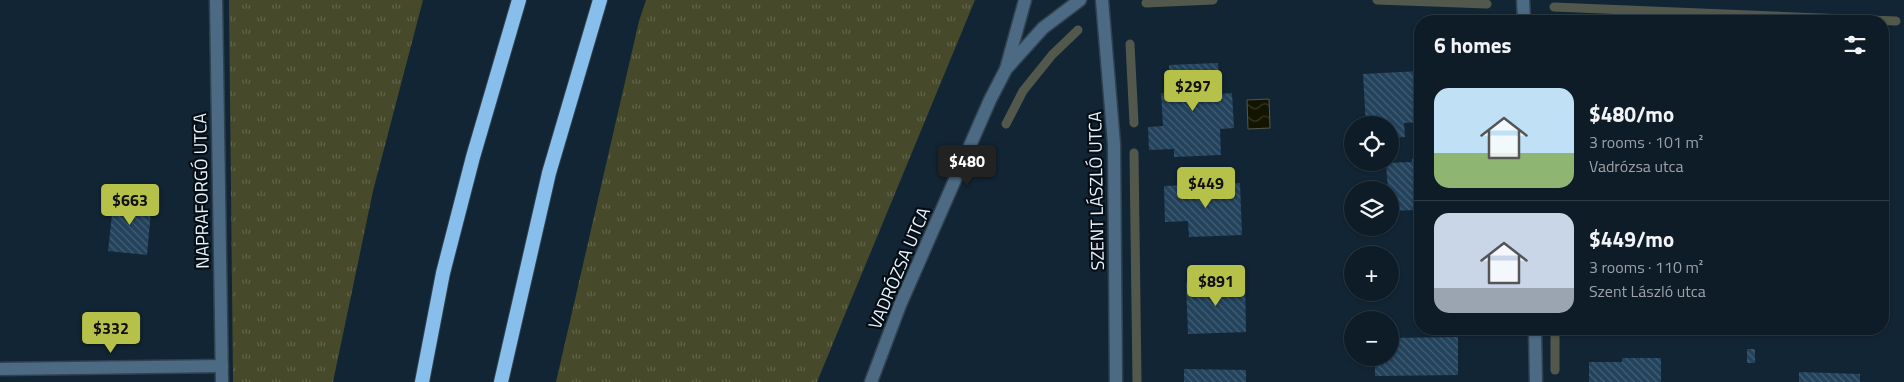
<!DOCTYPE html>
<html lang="en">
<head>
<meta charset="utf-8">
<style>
  :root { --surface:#0e1c27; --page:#17252f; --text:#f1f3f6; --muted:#9ba1a7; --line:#2e3a44; --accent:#b6c149 }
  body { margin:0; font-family:"Titillium Web",sans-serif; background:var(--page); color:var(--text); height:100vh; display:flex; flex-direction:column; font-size:19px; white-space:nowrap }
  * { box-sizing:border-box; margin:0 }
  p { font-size:16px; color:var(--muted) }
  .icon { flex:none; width:28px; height:28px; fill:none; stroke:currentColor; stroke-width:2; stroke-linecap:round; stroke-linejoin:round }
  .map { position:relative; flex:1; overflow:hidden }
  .details { position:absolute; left:1414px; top:15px; width:475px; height:320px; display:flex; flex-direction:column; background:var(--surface); border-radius:20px; box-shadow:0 1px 4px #0004,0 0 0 1px var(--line) }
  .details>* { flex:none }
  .fabs { position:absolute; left:1344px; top:116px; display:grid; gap:10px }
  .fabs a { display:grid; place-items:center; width:55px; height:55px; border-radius:50%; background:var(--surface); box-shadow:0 1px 4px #0004,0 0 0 1px var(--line); font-size:25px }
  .price { position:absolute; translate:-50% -42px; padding:0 11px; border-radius:5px; background:var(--accent); color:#111; font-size:16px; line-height:32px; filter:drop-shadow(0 1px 2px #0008) }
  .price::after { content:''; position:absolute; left:50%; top:30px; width:15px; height:11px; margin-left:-8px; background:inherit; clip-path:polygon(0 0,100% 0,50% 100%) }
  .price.on { background:#222; color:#fff }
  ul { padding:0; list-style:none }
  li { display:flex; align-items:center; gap:15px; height:125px; padding:0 20px }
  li+li { border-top:1px solid var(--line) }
  li span { display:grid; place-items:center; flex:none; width:140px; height:100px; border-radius:15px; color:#555 }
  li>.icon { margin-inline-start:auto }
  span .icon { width:60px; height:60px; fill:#fffc; stroke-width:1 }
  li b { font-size:21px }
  h2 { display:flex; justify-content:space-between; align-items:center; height:60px; padding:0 20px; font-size:21px }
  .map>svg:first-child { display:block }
</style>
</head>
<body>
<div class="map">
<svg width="1904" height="382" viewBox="0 0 1904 382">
  <defs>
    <pattern id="grass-tufts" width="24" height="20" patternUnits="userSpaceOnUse" patternTransform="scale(1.25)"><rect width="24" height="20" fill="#464a2a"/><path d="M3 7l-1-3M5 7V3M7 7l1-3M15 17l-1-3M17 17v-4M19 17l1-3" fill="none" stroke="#61654a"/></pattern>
    <pattern id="water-waves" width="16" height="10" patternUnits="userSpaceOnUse" patternTransform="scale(1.25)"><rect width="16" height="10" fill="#131500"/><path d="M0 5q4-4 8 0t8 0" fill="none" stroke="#353826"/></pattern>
    <pattern id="building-back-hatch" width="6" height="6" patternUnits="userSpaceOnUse" patternTransform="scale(1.25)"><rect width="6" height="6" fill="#23435d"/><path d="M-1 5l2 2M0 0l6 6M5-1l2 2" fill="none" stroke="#435f75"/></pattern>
  </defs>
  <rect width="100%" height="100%" fill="#122534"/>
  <g fill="url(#grass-tufts)">
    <path d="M229 0H423L373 191 333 382H233Z"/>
    <path d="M646 0H975L817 382H556L639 21Z"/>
  </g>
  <path fill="url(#water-waves)" stroke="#53584c" d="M1269 99 1270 128 1248 129 1247 100Z"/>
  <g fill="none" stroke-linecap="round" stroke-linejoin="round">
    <g stroke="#53584c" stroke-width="9">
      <path d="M1377 0 1487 4"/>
      <path d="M1146 3 1213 0"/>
      <path d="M1554 7 1896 21"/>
      <path d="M1130 44 1134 123"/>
      <path d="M1006 124 1023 91 1052 55 1078 30"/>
      <path d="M1134 153 1137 382"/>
      <path d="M1555 329V370"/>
    </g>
  </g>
  <g fill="url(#building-back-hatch)">
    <path d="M1218 63 1220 94 1232 93 1234 128 1220 129 1221 155 1174 157V149L1149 150 1148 127 1163 126 1161 93 1170 92 1169 65Z"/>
    <path d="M1420 71V122L1404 123 1405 137 1390 138V125H1366L1363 74Z"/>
    <path d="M1420 158V220H1414V210L1390 211V190H1388L1386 163 1412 162V159Z"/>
    <path d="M1240 183 1242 235 1189 237 1188 221 1165 222 1164 186Z"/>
    <path d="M114 197 152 200 147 255 108 251Z"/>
    <path d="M1245 280 1246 332 1188 334 1186 282Z"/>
    <path d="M1458 337V375L1375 376V358H1390V338Z"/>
    <rect x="1747" y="349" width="8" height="14"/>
    <path d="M1622 358H1661V382H1589V362H1622Z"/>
    <path d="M1184 369 1246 370V382H1184Z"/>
    <path d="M1799 372 1860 374V382H1799Z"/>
  </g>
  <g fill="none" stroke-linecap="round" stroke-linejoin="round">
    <defs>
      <g id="minor">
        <path d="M216 0 222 382"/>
        <path d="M1102 0 1114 144 1116 382"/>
        <path d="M1523 0 1524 21"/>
        <path d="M1006 69 1025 0"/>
        <path d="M1535 329 1536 382"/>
        <path d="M0 369 222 366"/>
      </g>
      <path id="tertiary" d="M871 382 900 305 990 100 1006 69 1043 28 1080 0"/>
      <g id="trunk">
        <path d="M422 382 443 273 473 157 519 0"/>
        <path d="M501 382 549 173 600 0"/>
      </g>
    </defs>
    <use href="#minor" stroke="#304250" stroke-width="15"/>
    <use href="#tertiary" stroke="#304250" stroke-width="15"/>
    <use href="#trunk" stroke="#304250" stroke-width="16"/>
    <use href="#minor" stroke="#4c6a83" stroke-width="12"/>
    <use href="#tertiary" stroke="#4c6a83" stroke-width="12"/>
    <use href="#trunk" stroke="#88beec" stroke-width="14"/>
  </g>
  <g text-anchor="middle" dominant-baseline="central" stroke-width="4.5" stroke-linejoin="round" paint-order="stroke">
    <g font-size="18" fill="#e8f4ff" stroke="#060d14">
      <text transform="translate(201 191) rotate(-91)">NAPRAFORGÓ UTCA</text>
      <text transform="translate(1096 191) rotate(-91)">SZENT LÁSZLÓ UTCA</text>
      <text transform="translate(899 268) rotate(-67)">VADRÓZSA UTCA</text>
    </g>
  </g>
</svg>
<div class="fabs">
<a><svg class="icon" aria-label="locate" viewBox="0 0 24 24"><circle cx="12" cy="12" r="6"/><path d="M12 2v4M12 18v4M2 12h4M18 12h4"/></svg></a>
<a><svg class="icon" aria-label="layers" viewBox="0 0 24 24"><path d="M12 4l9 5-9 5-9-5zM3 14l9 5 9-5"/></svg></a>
<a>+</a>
<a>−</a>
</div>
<b class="price" style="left:1193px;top:112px">$297</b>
<b class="price on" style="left:967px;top:187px">$480</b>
<b class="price" style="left:1206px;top:209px">$449</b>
<b class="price" style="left:130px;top:226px">$663</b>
<b class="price" style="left:1216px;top:307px">$891</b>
<b class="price" style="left:111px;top:354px">$332</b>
<section class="details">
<h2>6 homes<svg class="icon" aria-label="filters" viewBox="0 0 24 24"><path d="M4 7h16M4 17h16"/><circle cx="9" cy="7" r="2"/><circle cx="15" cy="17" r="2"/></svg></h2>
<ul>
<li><span style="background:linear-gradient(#bfe0f5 65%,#8fb573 0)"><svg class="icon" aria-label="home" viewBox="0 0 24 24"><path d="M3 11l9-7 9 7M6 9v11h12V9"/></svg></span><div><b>$480/mo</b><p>3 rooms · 101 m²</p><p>Vadrózsa utca</p></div></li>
<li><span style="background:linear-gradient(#c9d6e8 75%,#9aa5b1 0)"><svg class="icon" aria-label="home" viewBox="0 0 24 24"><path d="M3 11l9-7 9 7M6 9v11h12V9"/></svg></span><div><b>$449/mo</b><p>3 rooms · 110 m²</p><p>Szent László utca</p></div></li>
</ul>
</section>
</div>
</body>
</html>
